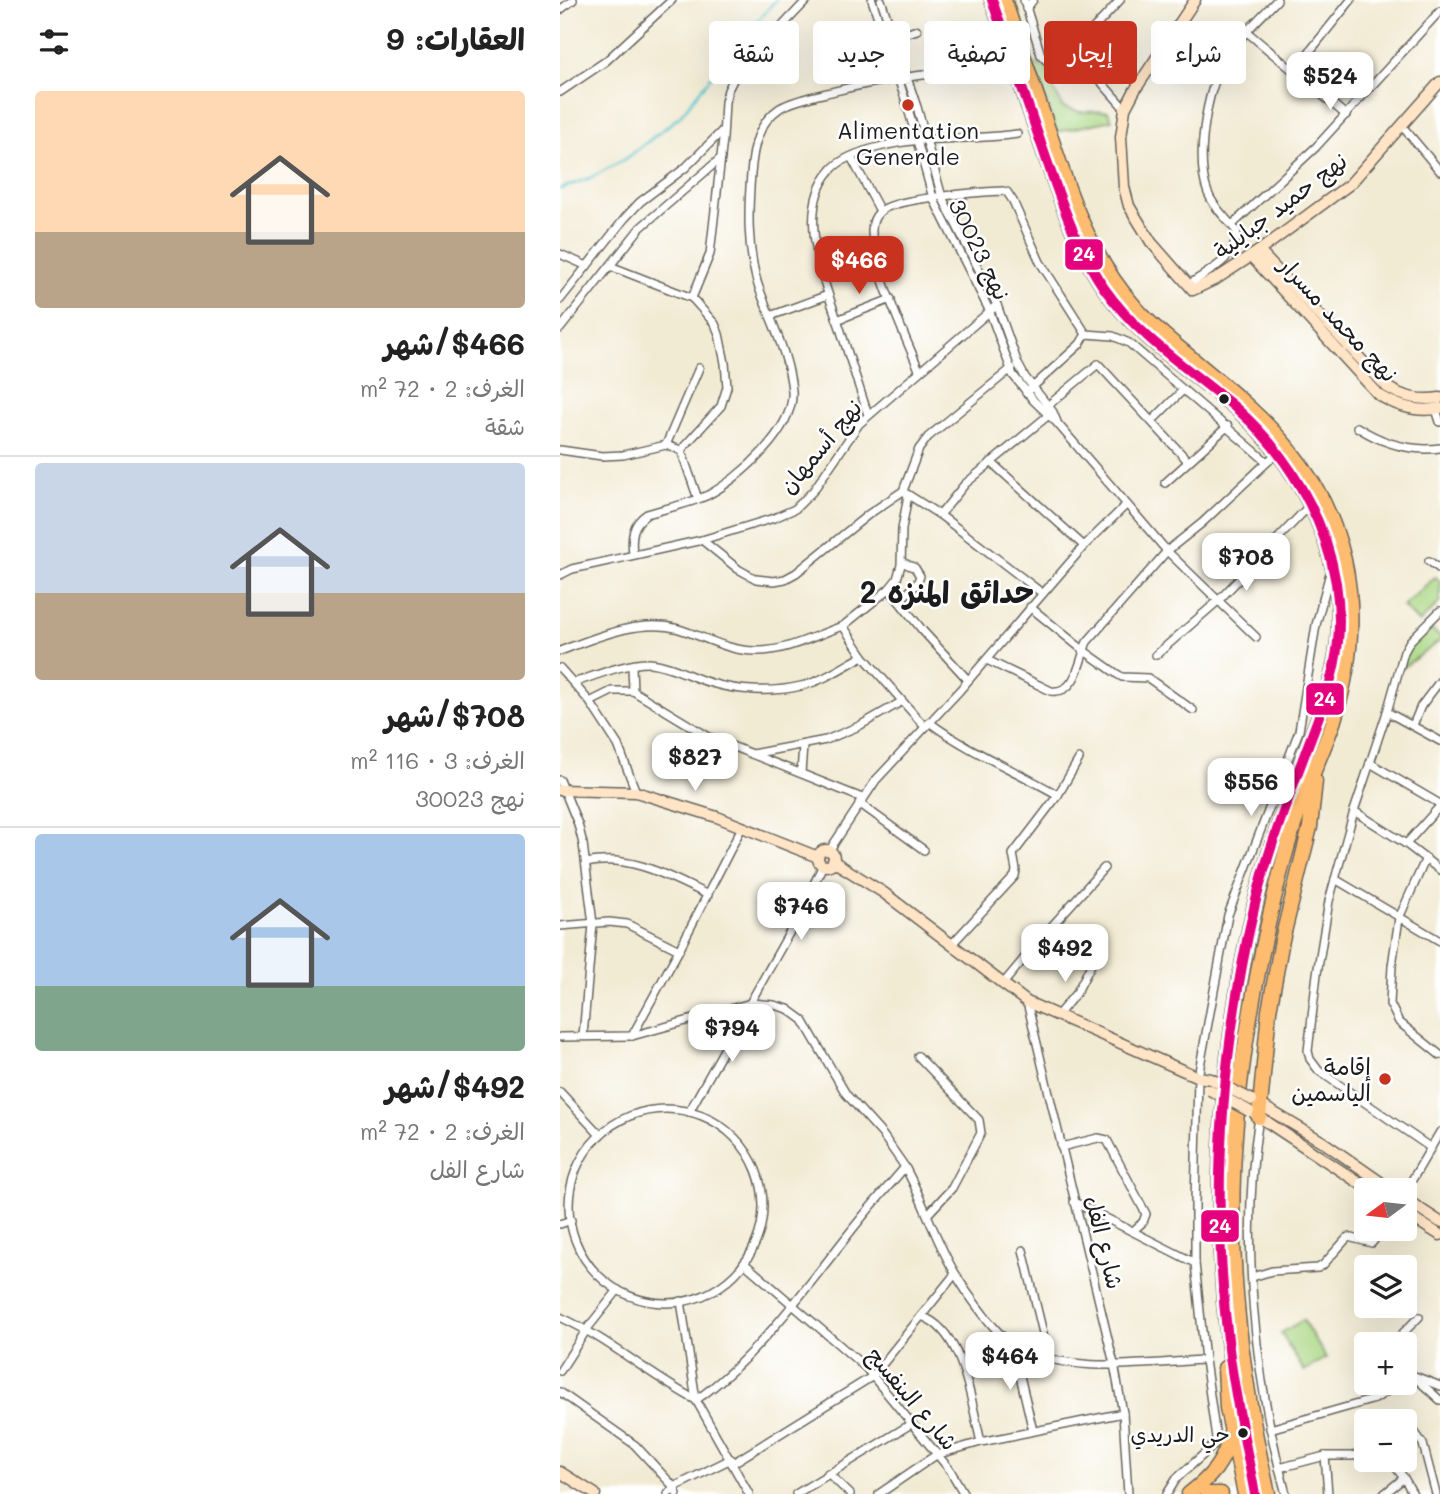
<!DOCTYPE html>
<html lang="ar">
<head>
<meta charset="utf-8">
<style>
  :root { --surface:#fff; --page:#f2f2f2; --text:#222; --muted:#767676; --line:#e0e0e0; --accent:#c8321e }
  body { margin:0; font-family:Mali,"Playpen Sans Arabic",sans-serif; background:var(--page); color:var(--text); direction:rtl; height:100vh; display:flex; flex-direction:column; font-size:26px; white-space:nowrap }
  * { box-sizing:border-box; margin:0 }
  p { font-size:23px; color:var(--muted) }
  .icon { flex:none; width:38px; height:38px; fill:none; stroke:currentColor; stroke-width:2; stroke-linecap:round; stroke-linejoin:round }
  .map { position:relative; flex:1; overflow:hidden; direction:ltr }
  .details { display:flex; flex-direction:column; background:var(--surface); width:560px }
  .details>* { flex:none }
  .hud { position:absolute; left:21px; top:21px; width:665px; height:63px; direction:rtl; display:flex; gap:14px }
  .needle { width:46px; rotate:255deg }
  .fabs { position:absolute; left:794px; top:1178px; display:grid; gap:14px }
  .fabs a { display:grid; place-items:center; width:63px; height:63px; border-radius:7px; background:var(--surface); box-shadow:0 7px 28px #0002; font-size:35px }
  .price { position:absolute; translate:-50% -60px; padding:0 16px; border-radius:14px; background:#fff; color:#222; font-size:23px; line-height:46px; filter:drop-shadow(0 2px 4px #0008) }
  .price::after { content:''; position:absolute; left:50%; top:42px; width:21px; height:16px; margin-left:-10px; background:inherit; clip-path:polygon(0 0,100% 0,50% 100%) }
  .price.current { background:var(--accent); color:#fff }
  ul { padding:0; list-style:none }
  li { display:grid; align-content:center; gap:14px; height:371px; padding:0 35px }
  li+li { border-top:2px solid var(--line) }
  li span { display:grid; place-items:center; height:217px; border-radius:7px; color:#555 }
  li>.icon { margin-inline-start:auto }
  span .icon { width:126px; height:126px; fill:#fffc; stroke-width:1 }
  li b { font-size:30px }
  h2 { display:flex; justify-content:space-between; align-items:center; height:84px; padding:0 35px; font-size:30px }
  .chip { padding:0 24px; border-radius:7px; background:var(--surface); box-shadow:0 7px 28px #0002; font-size:24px; line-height:63px }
  .chip.current { background:var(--accent); color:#fff }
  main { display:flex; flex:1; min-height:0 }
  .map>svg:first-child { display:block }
</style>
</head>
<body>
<main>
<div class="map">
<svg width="880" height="1494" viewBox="0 0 880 1494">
  <rect width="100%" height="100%" fill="#fff"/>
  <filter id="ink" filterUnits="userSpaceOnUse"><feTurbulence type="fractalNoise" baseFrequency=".0143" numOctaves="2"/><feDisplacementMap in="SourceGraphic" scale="14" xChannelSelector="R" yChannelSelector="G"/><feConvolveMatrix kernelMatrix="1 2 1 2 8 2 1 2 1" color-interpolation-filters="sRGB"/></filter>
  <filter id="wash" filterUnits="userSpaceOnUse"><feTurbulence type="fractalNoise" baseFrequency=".00686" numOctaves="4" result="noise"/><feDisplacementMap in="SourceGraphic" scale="28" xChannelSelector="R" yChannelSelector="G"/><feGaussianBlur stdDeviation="1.57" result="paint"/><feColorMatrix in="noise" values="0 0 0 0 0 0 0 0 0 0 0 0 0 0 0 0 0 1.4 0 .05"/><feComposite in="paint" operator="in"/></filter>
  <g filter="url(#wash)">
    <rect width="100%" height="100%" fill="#f2ebd4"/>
    <g fill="#aad784" stroke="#637a50" stroke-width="2">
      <path d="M450 0H455L473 63 487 68C486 83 498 92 502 107L520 112 548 111 552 120 497 132Z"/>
      <path d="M875 577 880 581V602L859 623 843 606Z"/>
      <path d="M868 626 880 637V641L842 668 845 650Z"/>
      <path d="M743 1320 766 1358 744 1371 721 1333Z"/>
    </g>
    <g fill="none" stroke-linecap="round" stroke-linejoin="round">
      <path stroke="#56c2cf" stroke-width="2.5" d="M0 189 30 178 67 158 119 117 174 48 216 0"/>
    </g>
  </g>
  <g filter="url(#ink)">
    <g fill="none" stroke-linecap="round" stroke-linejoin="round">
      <defs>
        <g id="street">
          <path d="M312 0 347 105 373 198 429 310 453 375 474 401 497 423 607 551 696 637"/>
          <path d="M321 0 357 107 382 197 437 305 458 364 465 377 493 412 497 422"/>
          <path d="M464 0 481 55 488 62C508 57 546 16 560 0"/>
          <path d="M466 9 473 0"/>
          <path d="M0 10 13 0"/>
          <path d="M687 32 786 115"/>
          <path d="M330 39 357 30"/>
          <path d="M517 43 543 84 565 109"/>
          <path d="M734 71 791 0"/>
          <path d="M0 92 46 61 112 0"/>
          <path d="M842 126 880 171"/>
          <path d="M291 157 320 211"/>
          <path d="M672 225 756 147 880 11"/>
          <path d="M0 254 27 266"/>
          <path d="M50 266 132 298"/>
          <path d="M262 274 315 254"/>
          <path d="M628 285C648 271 676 260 677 232 668 219 654 209 648 193 635 160 646 92 664 62 677 39 699 19 717 0"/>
          <path d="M0 300 65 218 80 202 125 168 163 130"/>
          <path d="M210 316 268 295"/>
          <path d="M277 320 331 299"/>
          <path d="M0 329 80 228 161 158"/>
          <path d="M526 334 553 336 569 343 707 462"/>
          <path d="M359 370C347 340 305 251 313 223 314 218 318 213 322 210 339 198 419 192 443 191L447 192 453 201 480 262 526 334 520 344 466 393"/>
          <path d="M485 408 538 364 628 461"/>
          <path d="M876 409 880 422"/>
          <path d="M308 415C299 386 289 357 280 328 265 284 234 211 271 170 281 158 303 151 319 147 364 135 410 141 457 134"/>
          <path d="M592 421 623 390"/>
          <path d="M797 427C822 443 849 452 880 448"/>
          <path d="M106 445 139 368"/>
          <path d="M0 450 42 456 63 455 106 445 121 450 161 406 167 387 165 363 159 334 155 324 132 298 150 254 163 139 165 102 168 90 175 76 247 0"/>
          <path d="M121 450 138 499"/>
          <path d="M431 462 524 546 566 505"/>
          <path d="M605 483 668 426"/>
          <path d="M347 494 380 515 482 593"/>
          <path d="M380 515 405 484 490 414"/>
          <path d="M142 540 178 569 196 579 214 581 225 579 236 573 309 514 343 491 359 449 368 437 452 368"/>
          <path d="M73 554C71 537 72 524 87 514 107 508 129 504 148 495 179 479 235 429 232 391 229 355 210 319 198 285 187 249 188 210 191 174 193 149 197 123 220 108 234 100 254 96 271 92 325 78 378 73 433 67"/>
          <path d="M869 561 880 569"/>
          <path d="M0 575 12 569 142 540 214 518 235 509 253 491 299 424 437 305"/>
          <path d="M329 589 363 631 408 680"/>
          <path d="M339 601 357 584 360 576 355 568 342 562"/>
          <path d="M470 607 523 650 557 674 562 677 588 678 633 710"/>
          <path d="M0 651C37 637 80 618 119 629 145 637 168 651 196 651 226 652 255 635 283 626"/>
          <path d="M596 655 659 600 750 505"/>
          <path d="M303 656 365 727"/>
          <path d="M427 660 491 691C517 695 520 658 527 642L607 551 642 523 718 452"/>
          <path d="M72 666 73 691"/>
          <path d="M0 668 30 702 58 745 76 792"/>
          <path d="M13 683C34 676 68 662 90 663 112 665 130 677 151 683 178 691 212 693 241 686 263 681 283 667 303 656L283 626 329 589 337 579 341 565 342 529 348 495"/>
          <path d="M30 702 52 691H73L149 737 302 798"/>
          <path d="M827 712 880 741"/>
          <path d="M369 722C409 752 455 770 498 795"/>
          <path d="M853 725 861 706 880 681"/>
          <path d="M192 754 266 740 299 726 341 702"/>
          <path d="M810 763 880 804"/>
          <path d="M241 773 243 746"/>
          <path d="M0 780 18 824 23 844 33 924 23 1036"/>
          <path d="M299 803 364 850"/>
          <path d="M794 811 846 844 880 870"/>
          <path d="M846 844 880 806"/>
          <path d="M269 851 316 780 400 690 524 546"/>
          <path d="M866 858 839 918 832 966 830 1004 839 1022 880 1055"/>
          <path d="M26 863C70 853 110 877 148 895"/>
          <path d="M775 879 880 941"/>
          <path d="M0 926 49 922 67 924 119 950 72 1036"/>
          <path d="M489 929 526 956 532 963 517 992 497 1016"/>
          <path d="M391 945 455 876 456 870 453 854 498 795 519 759"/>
          <path d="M119 950 182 827"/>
          <path d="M442 985 482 937 544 868"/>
          <path d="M467 1002 554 1364 563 1413 568 1494"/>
          <path d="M0 1037 72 1036 191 1003 214 1005 228 1009 243 1020 286 1094 322 1134 345 1167"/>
          <path d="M358 1056 419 1120 421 1133 392 1188 368 1214"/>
          <path d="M0 1092 40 1135"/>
          <circle cx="106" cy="1206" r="97"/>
          <path d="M129 1112 237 919 263 865"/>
          <path d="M699 1117C680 1237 694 1377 726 1494"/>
          <path d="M501 1147 538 1138 547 1140 586 1214 583 1222 573 1231"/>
          <path d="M871 1148 759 1071 750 1059 748 1051 757 974 769 901 794 811 827 712 844 652 850 641 880 611"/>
          <path d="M845 1192 880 1132"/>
          <path d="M514 1202 635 1263"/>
          <path d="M0 1224 11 1220"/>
          <path d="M463 1250 489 1358"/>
          <path d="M184 1263 306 1368 390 1470 404 1494"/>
          <path d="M692 1277 712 1271 758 1268 763 1265 788 1237 812 1243 823 1228"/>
          <path d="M121 1301 136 1400 189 1494"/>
          <path d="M361 1316C404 1330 411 1403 421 1442"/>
          <path d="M0 1317C49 1339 89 1375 136 1400"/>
          <path d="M832 1344 859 1317"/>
          <path d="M453 1346 473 1431"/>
          <path d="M845 1366 852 1375 880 1386"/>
          <path d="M0 1371 27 1329 58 1290"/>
          <path d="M845 1379 852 1375 880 1400"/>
          <path d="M0 1392 75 1445 114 1487 117 1494"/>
          <path d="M136 1400C202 1353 249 1283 299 1221 314 1202 330 1185 345 1167 364 1202 375 1240 395 1273 405 1291 438 1338 456 1347 514 1375 582 1363 645 1360"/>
          <path d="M852 1428 863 1444 876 1494"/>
          <path d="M710 1429 815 1399 841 1382"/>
          <path d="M765 1456 768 1494"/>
          <path d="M173 1463 313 1376 395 1274"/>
          <path d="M719 1468 765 1456H792L807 1453"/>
          <path d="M268 1473 290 1494"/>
          <path d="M844 1478 853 1494"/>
          <path d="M108 1494 114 1487 171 1459"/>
          <path d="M236 1494 351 1424"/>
          <path d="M319 1494 376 1455 421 1442 563 1413"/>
          <path d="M607 1494 617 1478 654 1445 656 1438 645 1360 635 1263V1203L638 1077 668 915 739 731 756 625 771 569"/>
          <path d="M824 1494 844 1478 830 1460"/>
        </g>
        <g id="secondary">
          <path d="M635 0 575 90 565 109 561 137 564 187 569 206 591 242 633 290 656 279 699 251 790 184 880 82"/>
          <path d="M699 251 827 387C844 398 860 401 880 398"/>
          <path d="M691 256 819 395C838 407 858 413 880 408"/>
          <path d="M0 790 76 792 157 817 258 857"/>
          <circle cx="266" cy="858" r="8"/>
          <path d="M273 861 324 893 467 1002 638 1077 651 1079"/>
          <path d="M696 1102 763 1142 832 1190"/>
          <path d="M695 1114 810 1190"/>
          <path d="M845 1199 880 1222"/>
          <path d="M845 1213 880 1235"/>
          <path d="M0 1472 35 1494"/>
        </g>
        <g id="highway">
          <path d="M432 0C450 52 467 103 485 155 501 201 516 247 544 288 579 338 631 370 677 409 727 453 765 517 776 583 787 652 767 694 744 756 726 804 707 854 695 904 661 1050 650 1200 669 1349 675 1398 686 1446 695 1494"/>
          <path d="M444 0 508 188C524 231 543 271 574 306 592 328 616 345 637 363 706 420 763 469 784 560 796 614 790 671 773 723 762 754 747 784 737 816 721 863 710 913 700 962 686 1032 675 1103 673 1175 669 1282 684 1390 708 1494"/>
          <path d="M699 1117 709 1011 722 940 750 827 755 781"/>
          <path d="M665 1368 667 1408 685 1494"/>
          <path d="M629 1494C650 1478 665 1462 670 1435"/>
          <path d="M647 1494H661"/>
        </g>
      </defs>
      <use href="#street" stroke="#67645c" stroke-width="10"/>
      <use href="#secondary" stroke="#67645c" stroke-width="13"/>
      <use href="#highway" stroke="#67645c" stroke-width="17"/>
      <use href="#street" stroke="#fff" stroke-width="7"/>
      <use href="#secondary" stroke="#ffe4c6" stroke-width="10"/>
      <use href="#highway" stroke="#febc70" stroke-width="14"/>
      <defs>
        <g id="secondary-bridge">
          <path d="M651 1079 692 1100"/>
          <path d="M650 1090 689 1111"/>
        </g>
      </defs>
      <use href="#secondary-bridge" stroke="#67645c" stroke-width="13" stroke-linecap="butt"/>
      <use href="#secondary-bridge" stroke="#ffe4c6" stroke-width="10"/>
      <defs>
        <path id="bus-1" d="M432 0C450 52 467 103 485 155 501 201 516 247 544 288 579 338 631 370 677 409 727 453 765 517 776 583 787 652 767 694 744 756 726 804 707 854 695 904 661 1050 650 1200 669 1349 675 1398 686 1446 695 1494"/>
      </defs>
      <use href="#bus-1" stroke="#fff" stroke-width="16"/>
      <use href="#bus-1" stroke="#e5007d" stroke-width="10"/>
    </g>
  </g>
  <g fill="#c8321e" stroke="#fff" stroke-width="2.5">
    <circle cx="348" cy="105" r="7"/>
    <circle cx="825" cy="1079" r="7"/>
  </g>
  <g fill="#1c1c1c" stroke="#fff" stroke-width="2.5">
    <circle cx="664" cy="399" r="6"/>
    <circle cx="683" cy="1433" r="6"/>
  </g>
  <g text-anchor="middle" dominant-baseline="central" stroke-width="5" stroke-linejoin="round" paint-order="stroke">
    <g font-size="21" fill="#1c1c1c" stroke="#fff" text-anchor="end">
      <text x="670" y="1433">حي الدريدي</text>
    </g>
    <g font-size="23" fill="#1c1c1c" stroke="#fff">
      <text x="348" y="130">Alimentation<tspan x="348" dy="26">Generale</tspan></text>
      <text x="811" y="1066" text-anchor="end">إقامة<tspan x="811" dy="26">الياسمين</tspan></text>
    </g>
    <g font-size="23" fill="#1c1c1c" stroke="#fff">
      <text transform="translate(720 205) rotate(-37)">نهج حميد جبايلية</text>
      <text transform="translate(420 249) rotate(64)">نهج 30023</text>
      <text transform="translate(779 319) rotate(47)">نهج محمد مسرار</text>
      <text transform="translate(260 446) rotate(-50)">نهج أسمهان</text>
      <text transform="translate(545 1242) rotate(76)">شارع الفل</text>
      <text transform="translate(353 1398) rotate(50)">شارع البنفسج</text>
    </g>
    <g font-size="30" font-weight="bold" fill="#1c1c1c" stroke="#fff">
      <text x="387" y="591">حدائق المنزه 2</text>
    </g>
  </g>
  <g stroke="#fff" stroke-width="2.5">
    <rect x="504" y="238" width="40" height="33" rx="7" fill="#e5007d"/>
    <rect x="745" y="682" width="40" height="34" rx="7" fill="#e5007d"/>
    <rect x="640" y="1209" width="40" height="34" rx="7" fill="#e5007d"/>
  </g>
  <g font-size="19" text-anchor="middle" font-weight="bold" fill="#fff">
    <text x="524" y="261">24</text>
    <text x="765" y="706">24</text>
    <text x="660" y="1233">24</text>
  </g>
</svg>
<div class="fabs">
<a><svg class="needle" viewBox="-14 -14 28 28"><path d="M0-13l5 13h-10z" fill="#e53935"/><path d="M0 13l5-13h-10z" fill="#767676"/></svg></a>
<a><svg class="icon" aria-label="layers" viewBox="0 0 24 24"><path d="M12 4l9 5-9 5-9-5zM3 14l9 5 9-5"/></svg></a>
<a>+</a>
<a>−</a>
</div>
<b class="price" style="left:770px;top:112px">$524</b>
<b class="price current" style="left:299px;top:296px">$466</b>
<b class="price" style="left:686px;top:593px">$708</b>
<b class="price" style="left:135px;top:793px">$827</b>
<b class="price" style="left:691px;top:818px">$556</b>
<b class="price" style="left:241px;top:942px">$746</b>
<b class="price" style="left:505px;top:984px">$492</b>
<b class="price" style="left:172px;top:1064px">$794</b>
<b class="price" style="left:450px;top:1392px">$464</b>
<div class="hud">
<a class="chip">شراء</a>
<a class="chip current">إيجار</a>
<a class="chip">تصفية</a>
<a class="chip">جديد</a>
<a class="chip">شقة</a>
</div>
</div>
<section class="details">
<h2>العقارات: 9<svg class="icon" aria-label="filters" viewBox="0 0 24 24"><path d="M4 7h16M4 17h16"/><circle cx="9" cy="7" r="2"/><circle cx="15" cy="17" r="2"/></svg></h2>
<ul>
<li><span style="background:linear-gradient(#ffd9b3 65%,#b9a48a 0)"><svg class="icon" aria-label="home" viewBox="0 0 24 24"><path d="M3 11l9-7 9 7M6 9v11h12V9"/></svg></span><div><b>$466/شهر</b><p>الغرف: 2 · 72 m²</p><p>شقة</p></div></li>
<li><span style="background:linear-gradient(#c9d6e8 60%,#b9a48a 0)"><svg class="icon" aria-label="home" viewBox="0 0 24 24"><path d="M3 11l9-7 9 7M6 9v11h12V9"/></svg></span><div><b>$708/شهر</b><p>الغرف: 3 · 116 m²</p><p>نهج 30023</p></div></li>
<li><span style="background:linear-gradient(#a9c7e8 70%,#7fa58c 0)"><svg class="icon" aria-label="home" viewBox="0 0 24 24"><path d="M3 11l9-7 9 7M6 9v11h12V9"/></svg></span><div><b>$492/شهر</b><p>الغرف: 2 · 72 m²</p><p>شارع الفل</p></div></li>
</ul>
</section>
</main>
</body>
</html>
